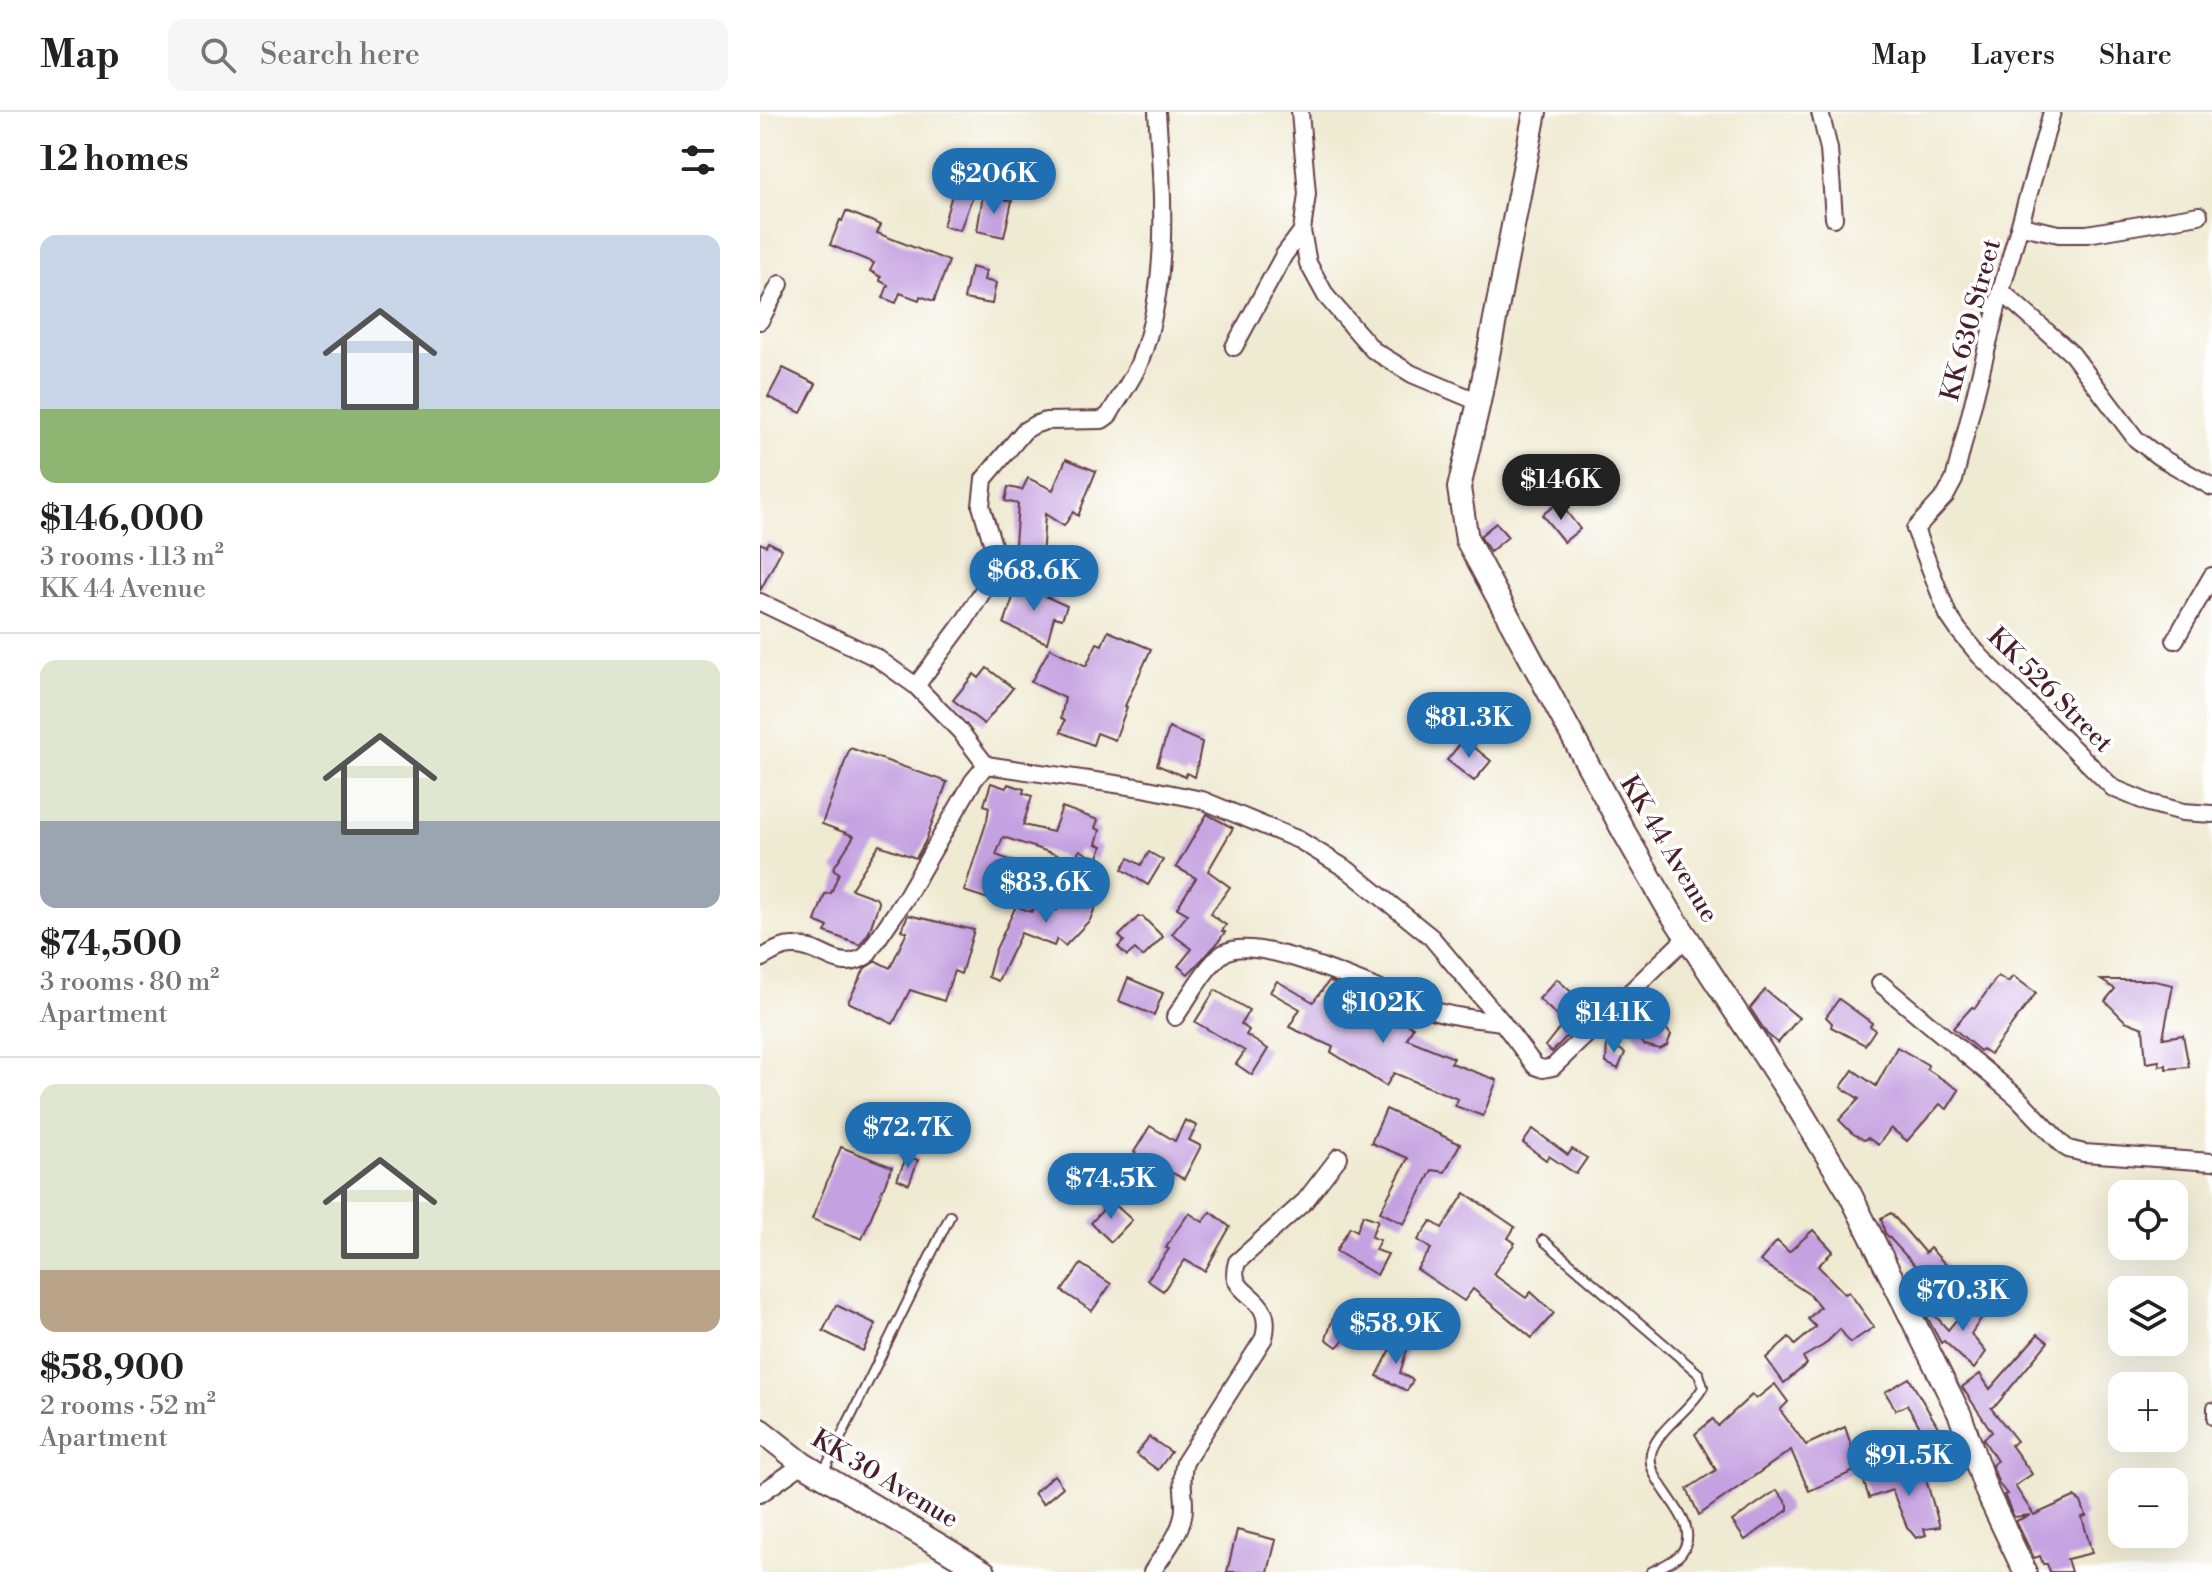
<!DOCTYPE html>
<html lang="en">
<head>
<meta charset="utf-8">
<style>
  :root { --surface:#fff; --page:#f6f6f6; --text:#222; --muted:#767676; --line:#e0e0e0; --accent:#1f6fb2 }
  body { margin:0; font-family:"Libre Bodoni",serif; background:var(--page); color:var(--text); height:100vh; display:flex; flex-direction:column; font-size:30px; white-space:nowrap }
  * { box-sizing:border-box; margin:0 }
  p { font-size:26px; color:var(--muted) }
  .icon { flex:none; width:44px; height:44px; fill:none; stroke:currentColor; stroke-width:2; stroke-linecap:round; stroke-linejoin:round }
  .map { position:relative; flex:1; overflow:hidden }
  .side { display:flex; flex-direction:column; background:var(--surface); width:760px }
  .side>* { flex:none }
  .fabs { position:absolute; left:1348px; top:1068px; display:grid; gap:16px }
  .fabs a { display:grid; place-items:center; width:80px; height:80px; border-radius:16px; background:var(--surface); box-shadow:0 8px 32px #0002; font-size:40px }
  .price { position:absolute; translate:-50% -68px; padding:0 18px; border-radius:28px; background:var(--accent); color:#fff; font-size:26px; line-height:52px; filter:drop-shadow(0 2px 4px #0008) }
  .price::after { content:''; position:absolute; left:50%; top:48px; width:24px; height:18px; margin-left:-12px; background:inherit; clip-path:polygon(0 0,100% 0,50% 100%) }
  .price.active { background:#222; color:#fff }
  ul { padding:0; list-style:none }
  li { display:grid; align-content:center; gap:16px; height:424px; padding:0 40px }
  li+li { border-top:2px solid var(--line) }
  li span { display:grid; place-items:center; height:248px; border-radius:16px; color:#555 }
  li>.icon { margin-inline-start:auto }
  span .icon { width:144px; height:144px; fill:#fffc; stroke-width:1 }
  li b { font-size:34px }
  h2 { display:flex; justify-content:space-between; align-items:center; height:96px; padding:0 40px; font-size:34px }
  header { display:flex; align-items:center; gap:48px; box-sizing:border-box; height:112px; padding:0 40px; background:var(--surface); border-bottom:2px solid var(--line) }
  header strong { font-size:38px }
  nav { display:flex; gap:44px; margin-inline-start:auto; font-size:28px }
  .search { width:560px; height:72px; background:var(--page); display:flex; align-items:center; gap:20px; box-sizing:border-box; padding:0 28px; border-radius:16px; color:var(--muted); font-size:30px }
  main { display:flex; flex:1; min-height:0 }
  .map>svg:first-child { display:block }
</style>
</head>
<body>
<header>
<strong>Map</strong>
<div class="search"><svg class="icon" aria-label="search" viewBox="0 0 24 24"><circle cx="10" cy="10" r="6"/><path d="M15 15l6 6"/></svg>Search here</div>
<nav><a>Map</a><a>Layers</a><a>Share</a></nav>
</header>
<main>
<section class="side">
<h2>12 homes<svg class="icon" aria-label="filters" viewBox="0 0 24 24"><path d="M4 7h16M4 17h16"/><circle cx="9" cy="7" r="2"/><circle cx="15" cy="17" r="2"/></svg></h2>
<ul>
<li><span style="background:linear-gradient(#c9d6e8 70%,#8fb573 0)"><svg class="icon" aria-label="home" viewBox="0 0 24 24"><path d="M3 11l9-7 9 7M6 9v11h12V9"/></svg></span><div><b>$146,000</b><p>3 rooms · 113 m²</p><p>KK 44 Avenue</p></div></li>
<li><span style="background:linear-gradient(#dfe7d0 65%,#9aa5b1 0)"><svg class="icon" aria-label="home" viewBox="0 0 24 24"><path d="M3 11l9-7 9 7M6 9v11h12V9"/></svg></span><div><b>$74,500</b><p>3 rooms · 80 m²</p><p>Apartment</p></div></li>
<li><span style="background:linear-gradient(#dfe7d0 75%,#b9a48a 0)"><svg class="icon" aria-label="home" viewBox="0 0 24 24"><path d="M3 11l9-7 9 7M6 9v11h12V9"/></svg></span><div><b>$58,900</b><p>2 rooms · 52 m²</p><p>Apartment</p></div></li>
</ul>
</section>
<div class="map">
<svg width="1452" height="1460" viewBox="0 0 1452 1460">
  <rect width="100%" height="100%" fill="#fff"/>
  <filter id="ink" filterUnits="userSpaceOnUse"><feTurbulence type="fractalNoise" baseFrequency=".0125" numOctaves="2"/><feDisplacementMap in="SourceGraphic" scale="16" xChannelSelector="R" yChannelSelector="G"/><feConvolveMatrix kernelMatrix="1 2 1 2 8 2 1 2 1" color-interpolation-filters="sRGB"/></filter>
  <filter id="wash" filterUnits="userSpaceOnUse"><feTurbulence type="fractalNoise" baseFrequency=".006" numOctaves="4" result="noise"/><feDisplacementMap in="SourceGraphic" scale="32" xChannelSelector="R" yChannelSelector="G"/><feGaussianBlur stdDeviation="1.8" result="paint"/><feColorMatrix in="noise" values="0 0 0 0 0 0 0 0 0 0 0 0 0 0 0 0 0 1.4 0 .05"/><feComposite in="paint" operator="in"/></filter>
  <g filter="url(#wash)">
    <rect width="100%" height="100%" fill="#efead2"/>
    <g id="blocks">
      <g fill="#c4a1e0">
        <path d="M196 69 216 75 200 118 183 114Z"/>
        <path d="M223 83 252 89 244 125 217 119Z"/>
        <path d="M86 99 121 113 117 121 189 149 174 189 160 184 159 188 140 181 136 191 123 186 128 173 120 169 121 165 110 159 114 151 70 133 80 108 82 109Z"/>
        <path d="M211 155 226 159 224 168 236 171 232 192 204 187Z"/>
        <path d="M23 256 56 272 41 301 8 285Z"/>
        <path d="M306 347 336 359 318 404 313 400 304 414 285 402 282 447 254 445 258 392 245 389 248 375 262 378 268 366 293 378Z"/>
        <path d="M799 390 820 417 804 430 782 403Z"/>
        <path d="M736 411 748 425 730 440 720 424Z"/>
        <path d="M8 430 22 437 0 479V431L6 434Z"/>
        <path d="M257 474 267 476 307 494 302 507 294 505 287 531 244 512Z"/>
        <path d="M348 519 391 537 365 594 367 595 355 628 337 621 333 633 301 620 305 608 301 606 305 586 271 570 290 536 326 554 337 531 342 533Z"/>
        <path d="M227 556 253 576 224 612 193 588 214 562 219 566Z"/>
        <path d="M409 616 442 630 435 665 427 661 425 665 397 653Z"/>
        <path d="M704 627 731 649 714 669 687 648Z"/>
        <path d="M90 636 187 670 165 730 156 746 119 733 91 777 116 786 119 791 109 820 100 833 65 820 68 815 55 809 65 782 71 781 79 761 73 757 94 724 62 712Z"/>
        <path d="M231 671 246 676 248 672 264 677 263 681 272 684 263 713 293 720 302 695 338 708 335 716 340 718 336 732 342 734 337 748 320 738 313 748 243 725 236 743 258 751 244 792 204 779 227 708 229 695 224 693Z"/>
        <path d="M447 702 473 716 448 759 470 775 450 802 466 813 462 819 465 820 456 833 428 862 418 854 432 837 412 822 428 802 417 796 436 766 416 755Z"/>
        <path d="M389 740 403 748 388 773 362 757 369 746 381 753Z"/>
        <path d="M310 772 340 783 330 808 305 834 297 827 294 834 261 821 238 869 228 865 235 839 256 794 271 800 274 795 288 800 290 796 297 798Z"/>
        <path d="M148 803 214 818 201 862 194 859 184 889 150 878 133 912 88 890 105 856 116 849 130 856 147 820 141 818Z"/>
        <path d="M378 805H383L403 825 383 845 375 837 367 844 358 835 364 829 359 824Z"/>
        <path d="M1238 864 1248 870 1253 864 1276 881 1230 942 1222 937 1220 939 1193 916 1212 895 1215 896Z"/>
        <path d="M368 866 403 881 394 903 359 889Z"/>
        <path d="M797 867 831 898 792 940 785 934 804 910 779 887Z"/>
        <path d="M1341 868H1390L1413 873 1403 926 1423 923 1429 955 1406 957V953L1399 954V949L1386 951 1383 916 1365 909 1345 889 1355 877Z"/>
        <path d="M517 869 553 890 569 869 579 873 610 896 612 893 653 915 647 927 694 946 691 951 737 968 723 1004 695 994 698 987 634 961 626 974 571 940 573 935 529 915 540 897 510 880Z"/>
        <path d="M455 878 489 898 481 912 489 918 486 923 508 937 492 963 476 952 485 939 435 910Z"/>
        <path d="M1005 878 1039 906 1018 931 1007 922 990 896Z"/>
        <path d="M882 884 911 923 907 933 900 937 884 933 862 906Z"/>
        <path d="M1079 887 1112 911 1110 914 1115 918 1105 933 1071 915 1072 911 1066 905Z"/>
        <path d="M847 928 865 941 858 957 846 951Z"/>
        <path d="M1137 935 1168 953 1167 957 1199 978 1187 997 1180 992 1147 1029 1131 1016 1118 1033 1108 1026 1104 1028 1092 1021 1079 1008 1099 987 1081 975 1093 958 1116 974Z"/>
        <path d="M626 997 700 1032 685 1060 672 1058 644 1112 620 1100 648 1046 611 1031Z"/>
        <path d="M425 1008 437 1014 429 1028 441 1034 424 1067 405 1057 393 1074 368 1061 378 1043 374 1040 390 1014 415 1029Z"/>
        <path d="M773 1017 808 1043 812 1037 827 1046 816 1062 789 1044 786 1048 763 1031Z"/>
        <path d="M81 1035 132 1055 102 1127 52 1107Z"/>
        <path d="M147 1044 158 1048 149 1072 137 1067Z"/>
        <path d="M705 1081 755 1115 748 1126 755 1131 733 1162 766 1186 771 1180 794 1201 772 1226 713 1177 704 1189 657 1157 671 1137 658 1128 671 1109 682 1116Z"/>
        <path d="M351 1089 372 1108 351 1130 331 1111Z"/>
        <path d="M451 1100 470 1115 445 1159 425 1148 403 1179 387 1168 409 1137 406 1136 414 1122 429 1101 443 1110Z"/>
        <path d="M1131 1101 1165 1141 1170 1136 1188 1155 1171 1171 1125 1121 1121 1106Z"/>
        <path d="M603 1103 618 1108 611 1125 620 1128 615 1138 628 1142 617 1163 576 1139 590 1115 597 1119Z"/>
        <path d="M1053 1118 1073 1139 1058 1154 1085 1182 1089 1180 1114 1215 1090 1231 1080 1217 1064 1233 1043 1245 1047 1252 1024 1271 1006 1246 1029 1225 1035 1233 1056 1215 1048 1207 1060 1195 1050 1183 1000 1149 1017 1129 1029 1140Z"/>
        <path d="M321 1152 351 1172 332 1199 302 1179Z"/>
        <path d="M1216 1184 1228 1196 1211 1222 1226 1240 1214 1257 1184 1229 1181 1231 1167 1205 1172 1200 1188 1218Z"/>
        <path d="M76 1193 116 1212 103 1239 63 1219Z"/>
        <path d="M573 1206 591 1212 587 1225 577 1235 566 1227Z"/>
        <path d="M1278 1222 1288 1230 1238 1291 1231 1296 1257 1329 1251 1333 1272 1362 1255 1374 1274 1403 1314 1385 1321 1390 1326 1404 1322 1405 1332 1441 1307 1447 1311 1460H1290L1287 1452H1283L1280 1444 1274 1446 1256 1409 1270 1403 1254 1405 1244 1383 1247 1382 1239 1372 1232 1353 1237 1349 1223 1327 1232 1320 1202 1275 1220 1262 1230 1277Z"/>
        <path d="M636 1227 649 1231 640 1261 653 1268 647 1279 617 1264Z"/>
        <path d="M1149 1266 1194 1342 1181 1351 1147 1293 1136 1298 1125 1280Z"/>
        <path d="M1015 1272 1028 1290 1020 1298 1046 1333 1085 1315 1099 1357 1049 1379 1031 1338 939 1403 927 1377 956 1358 935 1322 953 1307 958 1314 992 1283 996 1287Z"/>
        <path d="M389 1325 411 1340 398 1358 376 1342Z"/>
        <path d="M1162 1354 1180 1415 1164 1417 1166 1423 1156 1426 1147 1415 1132 1378 1109 1386 1104 1370Z"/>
        <path d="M294 1363 303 1375 283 1392 274 1381Z"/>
        <path d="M1017 1378 1028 1393V1398L985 1428 972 1409Z"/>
        <path d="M477 1418 516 1428 508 1460H467Z"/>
      </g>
    </g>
  </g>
  <g filter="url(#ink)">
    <use href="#blocks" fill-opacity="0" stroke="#633d44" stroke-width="2"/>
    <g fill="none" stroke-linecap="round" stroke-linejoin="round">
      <defs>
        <g id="service">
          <path d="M783 1128 939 1262 943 1275C931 1298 901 1314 892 1338 880 1371 946 1406 922 1440 916 1449 900 1455 891 1460"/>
          <path d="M1452 1295V1308"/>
          <path d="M62 1363 190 1104"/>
        </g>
        <g id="minor">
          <path d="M540 0 547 82 542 119 548 151 566 184 613 238 652 262 719 290"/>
          <path d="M1060 0 1069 37 1074 106"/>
          <path d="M1292 0 1241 179 1194 368 1186 383 1155 417 1188 503 1199 519 1220 544 1353 676 1389 691 1423 700 1452 702"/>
          <path d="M1261 114 1299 122H1327L1439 103"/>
          <path d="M1241 179 1312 242 1376 327 1398 344 1452 375"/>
          <path d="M0 209 20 172"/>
          <path d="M474 235 524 143 542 119"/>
          <path d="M0 490 117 546 156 574 200 619 226 653"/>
          <path d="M1415 528 1452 464"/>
          <path d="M156 574 205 508 236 458V443L221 394 224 367 264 319 274 313 286 309 342 308 349 303C359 285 373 268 380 249 410 171 403 82 397 0"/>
          <path d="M0 847C11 841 22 833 35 834 63 834 78 862 106 844L145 787 213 669 226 653 383 676 442 688 539 728 588 758 671 825 742 910"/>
          <path d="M1120 871 1257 985 1301 1031 1308 1037 1324 1041 1452 1050"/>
          <path d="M415 905C428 887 446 853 464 841 499 819 629 884 669 897 693 905 717 907 742 910L775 954 783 957 793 955 928 824"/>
          <path d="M0 1382 43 1352"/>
          <path d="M392 1460C404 1441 424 1419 424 1395 424 1379 420 1367 425 1350L504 1226C516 1178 465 1188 477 1150L545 1089 579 1045"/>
        </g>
        <g id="secondary">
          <path d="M775 0 719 290 699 376 707 428 864 720 909 798 1038 995 1089 1080 1200 1303 1227 1380 1265 1460"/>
          <path d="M0 1318 43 1352 224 1460"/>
        </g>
      </defs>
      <use href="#service" stroke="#633d44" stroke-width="12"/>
      <use href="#minor" stroke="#633d44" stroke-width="20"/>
      <use href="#secondary" stroke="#633d44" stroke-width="26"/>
      <use href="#service" stroke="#fff" stroke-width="8"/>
      <use href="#minor" stroke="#fff" stroke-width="16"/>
      <use href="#secondary" stroke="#fff" stroke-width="22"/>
    </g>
  </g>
  <g text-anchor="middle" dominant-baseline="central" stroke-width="7" stroke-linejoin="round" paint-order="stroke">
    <g font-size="26" fill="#4a1f2b" stroke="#fff">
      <text transform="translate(1211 208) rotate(-75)">KK 630 Street</text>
      <text transform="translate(1290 578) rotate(45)">KK 526 Street</text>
      <text transform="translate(909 737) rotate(59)">KK 44 Avenue</text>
      <text transform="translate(125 1367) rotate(31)">KK 30 Avenue</text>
    </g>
  </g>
</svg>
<div class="fabs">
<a><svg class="icon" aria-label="locate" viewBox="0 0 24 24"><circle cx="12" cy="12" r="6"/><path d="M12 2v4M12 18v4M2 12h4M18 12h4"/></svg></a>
<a><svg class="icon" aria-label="layers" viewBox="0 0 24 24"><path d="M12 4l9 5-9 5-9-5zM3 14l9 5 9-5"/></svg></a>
<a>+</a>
<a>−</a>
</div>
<b class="price" style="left:234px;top:104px">$206K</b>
<b class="price active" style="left:801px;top:410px">$146K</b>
<b class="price" style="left:274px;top:501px">$68.6K</b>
<b class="price" style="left:709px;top:648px">$81.3K</b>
<b class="price" style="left:286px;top:813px">$83.6K</b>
<b class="price" style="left:623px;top:933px">$102K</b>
<b class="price" style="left:854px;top:943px">$141K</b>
<b class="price" style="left:148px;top:1058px">$72.7K</b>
<b class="price" style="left:351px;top:1109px">$74.5K</b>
<b class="price" style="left:1203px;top:1221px">$70.3K</b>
<b class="price" style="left:636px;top:1254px">$58.9K</b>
<b class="price" style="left:1149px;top:1386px">$91.5K</b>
</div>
</main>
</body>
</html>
